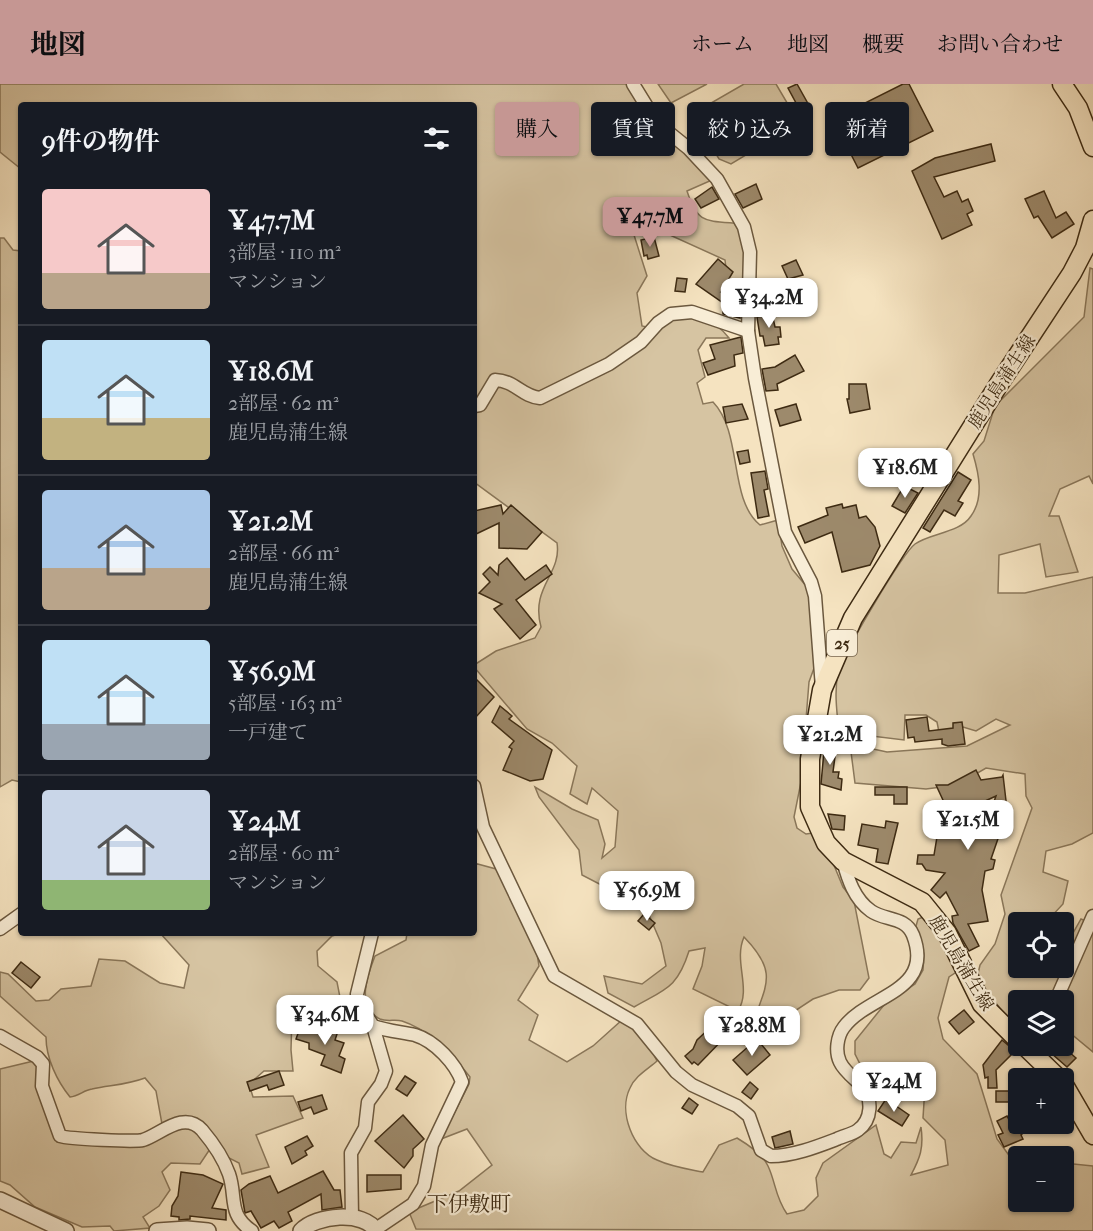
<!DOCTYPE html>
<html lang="ja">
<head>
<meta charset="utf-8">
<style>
  :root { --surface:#171b24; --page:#242831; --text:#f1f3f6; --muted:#9ea1a6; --line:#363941; --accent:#c59692 }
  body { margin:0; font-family:"IM FELL French Canon","Noto Serif JP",serif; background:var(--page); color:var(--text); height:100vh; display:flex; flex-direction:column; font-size:22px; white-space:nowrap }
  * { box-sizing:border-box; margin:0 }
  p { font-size:20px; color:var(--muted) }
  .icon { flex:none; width:33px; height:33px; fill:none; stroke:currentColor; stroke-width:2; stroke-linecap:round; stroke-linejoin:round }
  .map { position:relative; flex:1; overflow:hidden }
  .side { position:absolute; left:18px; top:18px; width:459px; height:834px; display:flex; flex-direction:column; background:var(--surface); border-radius:6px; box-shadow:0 2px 4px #0004 }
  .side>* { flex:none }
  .banner { position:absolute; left:495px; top:18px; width:507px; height:54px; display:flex; gap:12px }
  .fabs { position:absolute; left:1008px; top:828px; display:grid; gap:12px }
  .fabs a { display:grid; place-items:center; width:66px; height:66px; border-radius:6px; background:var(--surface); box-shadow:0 2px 4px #0004; font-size:30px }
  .price { position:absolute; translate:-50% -51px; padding:0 14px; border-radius:12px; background:#fff; color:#222; font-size:20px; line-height:39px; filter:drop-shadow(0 2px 3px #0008) }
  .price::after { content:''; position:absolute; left:50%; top:36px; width:18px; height:14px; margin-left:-9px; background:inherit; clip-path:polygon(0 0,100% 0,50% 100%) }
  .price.on { background:var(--accent); color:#111 }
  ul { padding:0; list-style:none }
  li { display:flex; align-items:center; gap:18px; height:150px; padding:0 24px }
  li+li { border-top:2px solid var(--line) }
  li span { display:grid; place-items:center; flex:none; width:168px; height:120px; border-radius:6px; color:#555 }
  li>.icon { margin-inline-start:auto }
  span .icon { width:72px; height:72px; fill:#fffc; stroke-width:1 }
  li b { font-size:26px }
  h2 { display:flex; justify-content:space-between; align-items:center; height:72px; padding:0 24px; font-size:26px }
  .tag { padding:0 21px; border-radius:6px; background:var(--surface); box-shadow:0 2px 4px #0004; font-size:21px; line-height:54px }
  .tag.on { background:var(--accent); color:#111 }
  header { display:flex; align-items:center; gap:36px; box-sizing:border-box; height:84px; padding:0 30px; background:var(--accent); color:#111 }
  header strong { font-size:28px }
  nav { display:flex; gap:33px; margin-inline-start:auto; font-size:21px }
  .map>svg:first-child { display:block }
</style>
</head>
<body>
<header>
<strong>地図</strong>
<nav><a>ホーム</a><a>地図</a><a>概要</a><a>お問い合わせ</a></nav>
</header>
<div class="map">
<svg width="1093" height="1147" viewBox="0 0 1093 1147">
  <rect width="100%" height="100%" fill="#f5e3c0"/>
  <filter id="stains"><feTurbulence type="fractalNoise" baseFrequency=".00333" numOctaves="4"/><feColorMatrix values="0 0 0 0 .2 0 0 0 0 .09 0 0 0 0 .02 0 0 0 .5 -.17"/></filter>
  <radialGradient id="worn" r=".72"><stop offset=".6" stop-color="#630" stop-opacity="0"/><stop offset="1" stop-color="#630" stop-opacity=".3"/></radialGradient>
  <g fill="#d6c4a2" stroke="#8a775a" stroke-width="1.5">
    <path d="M0 0H629L712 96 687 107C697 138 704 137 734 139 749 158 746 181 746 204L731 205 728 201 725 176 670 151H634L647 192 637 209 642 242 656 245C660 242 665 235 670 233 691 224 717 238 729 254H706L698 266 705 293 697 299 703 320 713 318C743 349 728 415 760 441L778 436 782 462 792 485 807 503 814 543 817 576 809 598 801 698 794 733 797 744 806 750 813 749 831 774 843 803 854 817 869 894 860 906H839L813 915 766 946 751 945C765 901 780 890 744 853 733 878 752 904 738 927L693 905 702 882 705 864 689 867C677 905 665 905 634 923L608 909 604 892 642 900 666 882 661 859 646 824 582 791 579 766 539 713 535 703 572 725 598 736 605 760 602 774 615 763 618 727 592 704 587 720 570 710 577 682 552 659 527 645 474 583V581L496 567 535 554 541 543C530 503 562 490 557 459L474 398V21H21V85L0 68Z"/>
    <path d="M658 0H707L671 19Z"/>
    <path d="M744 0H776L799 39 731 80 719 75 692 30Z"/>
    <path d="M0 154H4L13 166 21 167V698L12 696 0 703Z"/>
    <path d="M1090 184 1093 185V400L1089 392 1060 405 1049 432H1059L1078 488 1046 493 1040 460 999 471 998 509H1025L1093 493V749L1072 760 1046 767 1043 788 1068 797 1063 820 1048 836 1051 838H1018V884H1064V851L1069 856 1081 835 1093 840V968L1064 944V916H1018V948L977 894 980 881 995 860 1005 830 1001 811 1032 724 1026 712 1025 690 986 684 957 701 926 705 855 699 850 660 887 668 967 662 1010 641 996 635 976 647 963 643 939 648 937 638 926 631H905L904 656 839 648C837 629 834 608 838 589 840 574 903 469 915 460 930 449 960 449 971 432 984 414 979 390 973 370L984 357 995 322 1084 233Z"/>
    <path d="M474 779 496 785 535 858 539 882 518 916 538 931 529 956 567 978 593 962 622 936 645 954 657 977C648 985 635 992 630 1004 618 1028 633 1066 657 1076 672 1083 688 1085 703 1088L719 1061 737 1054C747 1060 763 1071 768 1082 776 1099 775 1113 787 1130L804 1126 818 1112 816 1094 823 1079 876 1041 884 1070 891 1074 901 1058 916 1059 921 1043C924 1064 920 1074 911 1091L948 1081 945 1056 923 1034 926 987 917 991 903 1012 884 1009 864 988 855 970V957L884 921 915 900 923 886 924 870 916 842 918 835 926 832 937 844 958 887 949 893 938 934 943 955 977 990 997 1055 1011 1074 1018 1076V1118H1064V1079L1093 1082V1147L416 1145 409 1128 459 1107 492 1081 467 1045 441 1055 469 1000 470 993C453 971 430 946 402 937 395 935 387 938 380 935 355 923 368 890 375 872L406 856 407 849H474Z"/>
    <path d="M160 849H342L332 852 317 867 318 882 337 898 345 939C326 931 312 927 292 931L291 966 293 987H264L249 1000 253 1013 293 1012 303 1034 256 1051 269 1083 242 1090 239 1079 229 1074 214 1059 200 1080 171 1079 162 1088 170 1106 159 1122 143 1133 150 1144 114 1147 110 1142 82 1143 35 1123 10 1101 0 1097V985L38 976 57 1058H144L162 1040 156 1007 145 994C126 1001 111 1001 92 1005 84 1006 79 1012 70 1013 57 997 46 974 46 953L0 912V888L8 890 36 917 49 916 61 905 91 902 99 875 125 877 160 899 184 904 189 881Z"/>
  </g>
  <g fill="#9d8a6c" stroke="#3d2a12" stroke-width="1.5">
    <path d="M797 0 811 25 802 30 788 4Z"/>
    <path d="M903 0H909L933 47 858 84 833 35Z"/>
    <path d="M991 60 995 77 934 93 944 113 957 107 962 118 968 115 973 127 967 130 972 141 942 155 912 87 935 74Z"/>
    <path d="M756 100 762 115 743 124 735 110Z"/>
    <path d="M712 103 719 115 701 124 695 115Z"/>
    <path d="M1044 107 1056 134 1066 128 1074 140 1052 154 1038 132 1034 134 1025 115Z"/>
    <path d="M654 153 659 172 648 175 647 171 644 172 641 156Z"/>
    <path d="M718 175 733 188 721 208H741L740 234 723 230V219L696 200Z"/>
    <path d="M796 176 803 191 788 195 782 182Z"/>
    <path d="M677 194 687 195 685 208 675 207Z"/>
    <path d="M771 225 775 243H780L781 253H778L779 260 765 262 763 252H760L757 233 763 232 762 226Z"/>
    <path d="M741 253 743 269 734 271 735 282 708 291 703 279 715 275 710 261Z"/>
    <path d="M795 271 804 287 777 300 778 306 766 307 762 285 775 283Z"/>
    <path d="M849 300H866L870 325 850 329 847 315H849Z"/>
    <path d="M742 320 748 335 726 339 723 323Z"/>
    <path d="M796 320 801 336 780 342 775 326Z"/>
    <path d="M882 365 900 383 889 394 871 376Z"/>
    <path d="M748 366 750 378 740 380 737 368Z"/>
    <path d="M765 387 768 405 764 406 769 432 758 434 751 389Z"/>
    <path d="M958 388 971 396 958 417 963 419 955 432 944 426 930 448 923 444Z"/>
    <path d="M904 402 918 409 905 429 892 422Z"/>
    <path d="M842 420 843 424 856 421 859 434 866 432 875 443 880 462 870 481 842 488 832 448 805 459 798 443 828 431 826 424Z"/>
    <path d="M501 421 503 430 511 421 542 448 527 465 499 464V439L474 451V427Z"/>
    <path d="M507 474 525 496 546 481 552 490 516 516 536 541 520 555 494 525 502 520 479 509 490 498 483 490 490 483 498 491 499 481Z"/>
    <path d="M474 593 494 613 474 635Z"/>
    <path d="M500 622 512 632 509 635 552 666 543 695 530 697 503 686 512 665 509 663 514 657 492 638Z"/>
    <path d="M927 633 929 647 953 644V639L962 638 965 660 948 662 942 660V655L915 658 914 653 908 654 906 636Z"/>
    <path d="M825 656 837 657 833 688H839L838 694 842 695 841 706 821 700Z"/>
    <path d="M976 686 981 696 1002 693 1003 691 1008 734 1005 744 1002 743 991 775 995 776 993 785 985 787 982 806 988 837 968 840 979 862 969 867 953 839 952 832 958 831 946 808 940 814 931 806 945 789 926 786 922 780H917L918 771H934L938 747 953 750 951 745 975 752 980 738 986 740 996 712 970 724 968 719 949 729 936 701H948Z"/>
    <path d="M875 703H907V720H894V711H875Z"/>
    <path d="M828 730 845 732 844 746 832 745Z"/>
    <path d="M886 737 898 739 888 780 876 778 878 765 858 761 862 740 885 744Z"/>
    <path d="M644 830 655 839 649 846 638 837Z"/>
    <path d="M21 878 40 893 31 904 12 889Z"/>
    <path d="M964 926 974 938 959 950 949 938Z"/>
    <path d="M720 938 730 948 698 981 694 978 692 980 685 972 693 965 697 956 713 941 715 943Z"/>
    <path d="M318 940 338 947 335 956 344 959 339 972 345 975 341 989 321 981 325 971 309 965V959L296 955 300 944 315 949Z"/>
    <path d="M757 955 770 971 747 991 733 976Z"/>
    <path d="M1002 956 1015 967 996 986 997 1004H988V993L985 994 983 981Z"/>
    <path d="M1043 962H1062L1076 974 1067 983Z"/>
    <path d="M279 987 284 1001 269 1006 267 1001 250 1007 247 998Z"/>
    <path d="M405 992 416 999 407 1012 396 1005Z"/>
    <path d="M750 998 758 1005 751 1015 742 1008Z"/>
    <rect x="996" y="1007" width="17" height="11"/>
    <path d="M322 1011 327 1025 314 1030 311 1023 301 1027 298 1018Z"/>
    <path d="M689 1014 698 1021 692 1030 682 1024Z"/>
    <path d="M886 1015 909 1031 902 1042 878 1027Z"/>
    <path d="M403 1031 424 1055 413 1065V1072L404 1084 375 1057Z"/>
    <path d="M1007 1032 1014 1044 1020 1041 1023 1049 1021 1051 1023 1055 1004 1063 998 1051 1003 1049 997 1037Z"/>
    <path d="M790 1047 793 1060 775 1064 772 1053Z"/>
    <path d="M307 1052 313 1062 305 1067 307 1071 292 1080 285 1063Z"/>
    <path d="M323 1087 334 1106H340L342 1123 322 1126 321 1110 288 1128 292 1137 279 1144 274 1137 261 1144 251 1127 245 1129 241 1106 249 1100 270 1092 278 1109Z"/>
    <path d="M181 1088 203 1091 223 1100 212 1124 226 1126V1136L190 1132V1135L179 1136V1133L171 1132 172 1122 178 1112Z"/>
    <path d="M367 1091H401V1105L367 1108Z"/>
  </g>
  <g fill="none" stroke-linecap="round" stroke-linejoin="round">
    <defs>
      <g id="minor">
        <path d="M633 0 657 39 688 64 717 95 744 143 750 168 748 247 755 294 785 448 811 498 815 512 822 604"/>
        <path d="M474 322 480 321 495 296C516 297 521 312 540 314L609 280 641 258 658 239 671 230 692 228 748 247"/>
        <path d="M474 702 483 743 554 892 637 940 676 988 692 1001 737 1022 749 1032 761 1066 771 1072C793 1072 816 1063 837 1055 843 1052 853 1050 858 1046 872 1036 873 1015 862 1002 855 995 844 987 840 978 835 968 837 952 844 943 869 910 935 908 913 851 905 832 885 837 871 827 854 815 848 795 843 777"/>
        <path d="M0 845 21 830"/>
        <path d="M372 849 357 910V916L373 942C387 947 401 948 415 951 435 957 456 980 462 998L432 1061 424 1102 413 1120 376 1145"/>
        <path d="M1056 916 1093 832"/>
        <path d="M0 952 37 973 43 980 42 1002 60 1052C69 1055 135 1058 143 1056 161 1050 184 1026 202 1046 213 1059 223 1073 229 1090 237 1113 227 1130 252 1147"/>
        <path d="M352 1134 351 1069 365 1044 368 1018 381 1000 386 987 373 942"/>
      </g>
      <g id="tertiary">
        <path d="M0 1116 66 1147"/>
        <path d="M157 1147 187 1145 208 1147"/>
        <path d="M301 1147C315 1131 365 1126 376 1147"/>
      </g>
      <g id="primary">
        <path d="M1062 0 1078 24 1093 63"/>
        <path d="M1018 956 982 920 947 849 922 818 843 777 826 759 810 723V675L822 606 853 534 999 300 1072 189 1085 164 1093 136"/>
        <path d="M1025 962 1058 994"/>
        <path d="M1064 1001 1093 1051"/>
      </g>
    </defs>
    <use href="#minor" stroke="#6b583e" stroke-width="15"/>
    <use href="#tertiary" stroke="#6b583e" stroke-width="18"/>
    <use href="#primary" stroke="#3d2a12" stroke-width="21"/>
    <use href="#minor" stroke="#f8edd6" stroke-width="12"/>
    <use href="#tertiary" stroke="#f8edd6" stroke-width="15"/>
    <use href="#primary" stroke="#f5e3c0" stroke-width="18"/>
  </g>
  <g text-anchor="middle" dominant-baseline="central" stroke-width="4.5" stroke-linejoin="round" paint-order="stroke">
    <rect fill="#f8edd6" stroke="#75644d" stroke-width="1.5" x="827" y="546" width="30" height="26" rx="4.5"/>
    <g font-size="16" font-weight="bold" fill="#3d2a12">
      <text x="842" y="559">25</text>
    </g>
    <g font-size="18" fill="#3d2a12" stroke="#f8edd6">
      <text transform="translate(1002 298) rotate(-57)">鹿児島蒲生線</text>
      <text transform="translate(961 879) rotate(59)">鹿児島蒲生線</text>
    </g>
    <g font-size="21" fill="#3d2a12" stroke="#f8edd6">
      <text x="469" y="1120">下伊敷町</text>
    </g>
  </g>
  <rect width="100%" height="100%" filter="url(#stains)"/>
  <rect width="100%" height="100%" fill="url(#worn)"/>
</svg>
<div class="fabs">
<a><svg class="icon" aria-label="locate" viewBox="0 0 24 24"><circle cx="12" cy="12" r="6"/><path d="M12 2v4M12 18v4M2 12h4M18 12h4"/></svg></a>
<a><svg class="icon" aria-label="layers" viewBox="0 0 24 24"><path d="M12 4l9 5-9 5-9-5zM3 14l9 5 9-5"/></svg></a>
<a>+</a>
<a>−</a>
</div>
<b class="price on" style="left:650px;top:164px">¥47.7M</b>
<b class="price" style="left:769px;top:245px">¥34.2M</b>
<b class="price" style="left:905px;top:415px">¥18.6M</b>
<b class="price" style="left:830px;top:682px">¥21.2M</b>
<b class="price" style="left:968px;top:767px">¥21.5M</b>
<b class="price" style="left:647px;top:838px">¥56.9M</b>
<b class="price" style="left:325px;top:962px">¥34.6M</b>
<b class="price" style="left:752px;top:973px">¥28.8M</b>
<b class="price" style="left:894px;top:1029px">¥24M</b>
<div class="banner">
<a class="tag on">購入</a>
<a class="tag">賃貸</a>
<a class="tag">絞り込み</a>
<a class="tag">新着</a>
</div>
<section class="side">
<h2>9件の物件<svg class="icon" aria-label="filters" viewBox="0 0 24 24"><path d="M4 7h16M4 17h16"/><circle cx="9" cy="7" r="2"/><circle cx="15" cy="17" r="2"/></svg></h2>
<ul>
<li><span style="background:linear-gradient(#f6c9c9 70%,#b9a48a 0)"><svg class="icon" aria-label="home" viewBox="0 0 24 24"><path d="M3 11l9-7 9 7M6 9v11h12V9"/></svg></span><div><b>¥47.7M</b><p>3部屋 · 110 m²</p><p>マンション</p></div></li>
<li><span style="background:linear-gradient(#bfe0f5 65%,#c2b280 0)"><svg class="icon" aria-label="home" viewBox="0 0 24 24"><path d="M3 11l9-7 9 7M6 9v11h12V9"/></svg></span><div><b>¥18.6M</b><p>2部屋 · 62 m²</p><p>鹿児島蒲生線</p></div></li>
<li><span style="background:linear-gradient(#a9c7e8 65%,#b9a48a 0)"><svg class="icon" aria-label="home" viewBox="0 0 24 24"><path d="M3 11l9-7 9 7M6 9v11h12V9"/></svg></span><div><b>¥21.2M</b><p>2部屋 · 66 m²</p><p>鹿児島蒲生線</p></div></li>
<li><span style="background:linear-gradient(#bfe0f5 70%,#9aa5b1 0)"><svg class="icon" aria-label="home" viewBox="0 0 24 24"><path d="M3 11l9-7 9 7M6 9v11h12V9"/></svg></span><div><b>¥56.9M</b><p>5部屋 · 163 m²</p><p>一戸建て</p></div></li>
<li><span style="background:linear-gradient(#c9d6e8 75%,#8fb573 0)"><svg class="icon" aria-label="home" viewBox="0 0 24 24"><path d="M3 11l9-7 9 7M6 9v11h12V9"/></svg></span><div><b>¥24M</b><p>2部屋 · 60 m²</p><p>マンション</p></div></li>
</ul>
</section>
</div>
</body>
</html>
